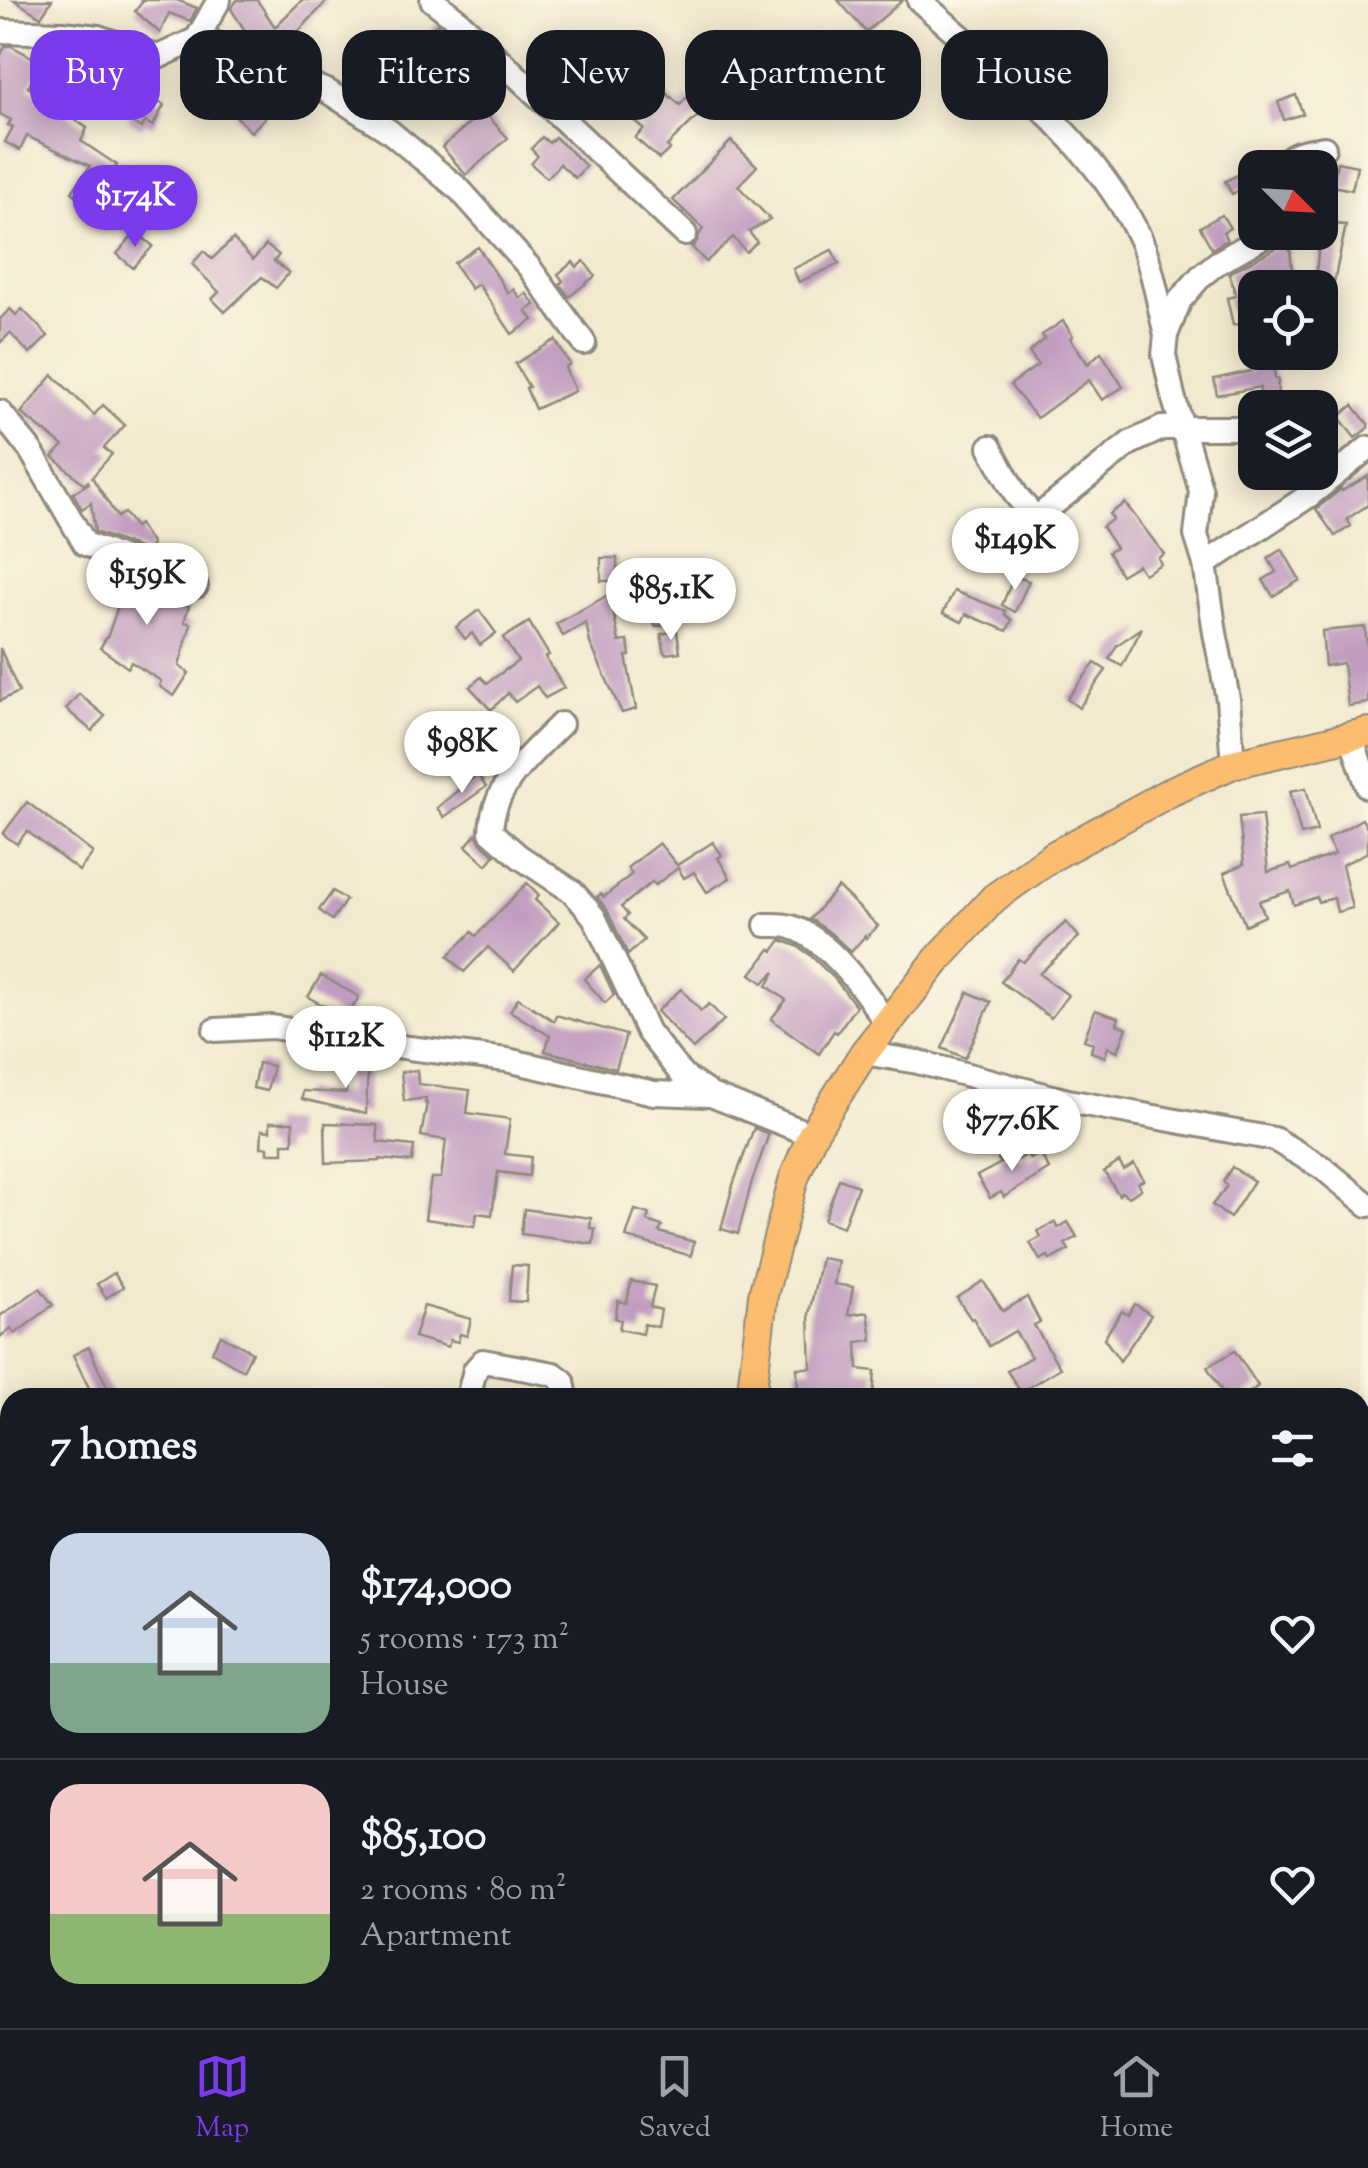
<!DOCTYPE html>
<html lang="en">
<head>
<meta charset="utf-8">
<style>
  :root { --surface:#171b24; --page:#242831; --text:#f1f3f6; --muted:#9ea1a6; --line:#363941; --accent:#7c3aed }
  body { margin:0; font-family:"Sorts Mill Goudy",serif; background:var(--page); color:var(--text); height:100vh; display:flex; flex-direction:column; font-size:38px; white-space:nowrap }
  * { box-sizing:border-box; margin:0 }
  p { font-size:32px; color:var(--muted) }
  .icon { flex:none; width:55px; height:55px; fill:none; stroke:currentColor; stroke-width:2; stroke-linecap:round; stroke-linejoin:round }
  .map { position:relative; flex:1; overflow:hidden }
  .panel { position:absolute; left:0px; top:1388px; width:1370px; height:642px; display:flex; flex-direction:column; background:var(--surface); border-radius:30px 30px 0 0; box-shadow:0 5px 25px #0003 }
  .panel>* { flex:none }
  .banner { position:absolute; left:30px; top:30px; width:1310px; height:90px; display:flex; gap:20px }
  .needle { width:65px; rotate:114deg }
  .controls { position:absolute; left:1238px; top:150px; display:grid; gap:20px }
  .controls a { display:grid; place-items:center; width:100px; height:100px; border-radius:20px; background:var(--surface); box-shadow:0 5px 25px #0003; font-size:50px }
  .price { position:absolute; translate:-50% -85px; padding:0 22px; border-radius:35px; background:#fff; color:#222; font-size:32px; line-height:65px; filter:drop-shadow(0 2px 5px #0008) }
  .price::after { content:''; position:absolute; left:50%; top:60px; width:30px; height:22px; margin-left:-15px; background:inherit; clip-path:polygon(0 0,100% 0,50% 100%) }
  .price.active { background:var(--accent); color:#fff }
  ul { padding:0; list-style:none }
  li { display:flex; align-items:center; gap:30px; height:250px; padding:0 50px }
  li+li { border-top:2px solid var(--line) }
  li span { display:grid; place-items:center; flex:none; width:280px; height:200px; border-radius:30px; color:#555 }
  li>.icon { margin-inline-start:auto }
  span .icon { width:120px; height:120px; fill:#fffc; stroke-width:1 }
  li b { font-size:42px }
  h2 { display:flex; justify-content:space-between; align-items:center; height:120px; padding:0 50px; font-size:42px }
  .pill { padding:0 35px; border-radius:30px; background:var(--surface); box-shadow:0 5px 25px #0003; font-size:35px; line-height:90px }
  .pill.active { background:var(--accent); color:#fff }
  .menu { display:flex; justify-content:space-around; align-items:center; height:140px; border-top:2px solid var(--line); background:var(--surface); font-size:28px; color:var(--muted) }
  .menu a { display:grid; justify-items:center; gap:5px }
  .menu .active { color:var(--accent) }
  .map>svg:first-child { display:block }
</style>
</head>
<body>
<div class="map">
<svg width="1368" height="2028" viewBox="0 0 1368 2028">
  <rect width="100%" height="100%" fill="#fcf5e5"/>
  <filter id="ink" filterUnits="userSpaceOnUse"><feTurbulence type="fractalNoise" baseFrequency=".01" numOctaves="2"/><feDisplacementMap in="SourceGraphic" scale="20" xChannelSelector="R" yChannelSelector="G"/><feConvolveMatrix kernelMatrix="1 2 1 2 8 2 1 2 1" color-interpolation-filters="sRGB"/></filter>
  <filter id="wash" filterUnits="userSpaceOnUse"><feTurbulence type="fractalNoise" baseFrequency=".0048" numOctaves="4" result="noise"/><feDisplacementMap in="SourceGraphic" scale="40" xChannelSelector="R" yChannelSelector="G"/><feGaussianBlur stdDeviation="2.25" result="paint"/><feColorMatrix in="noise" values="0 0 0 0 0 0 0 0 0 0 0 0 0 0 0 0 0 1.4 0 .05"/><feComposite in="paint" operator="in"/></filter>
  <g filter="url(#wash)">
    <rect width="100%" height="100%" fill="#f2eacf"/>
    <g id="blocks">
      <g fill="#c19dc0">
        <path d="M14 0H52L41 17Z"/>
        <path d="M140 0H177L197 8 190 21 169 13 160 33 135 11 143 1Z"/>
        <path d="M237 0H257L275 27 302 0H328L297 33 318 53 305 67 285 50 282 58 255 46 231 9Z"/>
        <path d="M838 0H903L866 32Z"/>
        <path d="M437 23 464 47 419 95 394 73Z"/>
        <path d="M5 46H11L47 65 49 61 90 79 96 67 127 83 129 80 135 83 139 76 152 84 146 96 164 105 153 126 145 122 142 128 128 121 130 116 101 101 98 107 35 76 28 87 87 128 81 141 117 165 89 205 72 192 90 166 27 136 20 150 5 142 13 127 8 125 11 120 0 114V57Z"/>
        <path d="M856 66 882 92 869 104 844 79Z"/>
        <path d="M241 72 271 86 261 114 265 118 251 132 235 115 238 112 229 103Z"/>
        <path d="M657 85 680 105 687 97 702 112 667 146 670 149 659 159 635 138 644 129 630 117Z"/>
        <path d="M1296 95 1303 114 1284 120 1278 102Z"/>
        <path d="M483 111 508 138 466 175 442 147Z"/>
        <path d="M542 137 549 143 555 137 586 166 575 178 560 164 547 178 531 164 538 156 531 149Z"/>
        <path d="M731 141 757 166 738 186 770 219 749 232 757 242 746 252 733 237 706 262 692 247 696 243 700 233 703 229 673 200Z"/>
        <path d="M1337 162 1357 166 1352 190 1332 186Z"/>
        <path d="M1255 167V184L1232 194 1225 181Z"/>
        <path d="M1222 215 1230 228 1223 232 1227 240 1212 249 1200 227Z"/>
        <path d="M1330 224 1346 225 1334 282 1315 284 1320 232 1329 230Z"/>
        <path d="M136 232 153 246 133 268 117 254Z"/>
        <path d="M233 239 253 260 266 245 279 255 274 261 289 273 276 288 262 277 225 312 212 299 219 292 192 264 204 251 212 259Z"/>
        <path d="M1289 241 1294 287 1255 288V321L1233 325 1227 298 1236 296 1229 273Z"/>
        <path d="M478 247 508 293 513 289 520 298 526 293 535 305 526 311 533 320 512 334 478 284 471 289 454 263Z"/>
        <path d="M832 250 839 264 799 282 793 269Z"/>
        <path d="M584 261 595 276 569 297 560 284 563 281 558 274 573 262 577 267Z"/>
        <path d="M10 309 16 315 22 309 48 336 30 354 10 333 0 343V319Z"/>
        <path d="M1063 321 1073 336 1070 338 1088 364 1101 352 1123 387 1102 400 1089 380 1037 418 1010 385 1038 365 1029 352 1045 339 1042 335Z"/>
        <path d="M555 340 570 364 565 368 575 391 535 409 526 388 529 387 515 364Z"/>
        <path d="M1250 352H1273L1275 379H1278L1277 404 1259 403 1260 387 1217 395 1214 379 1251 371Z"/>
        <path d="M53 375 94 415 103 405 125 425 104 448 112 454 92 477 117 517 124 513 135 527 139 524 152 545 147 551 95 532 91 503 82 509 73 493 89 483 88 481 85 485 53 457 63 446 21 413Z"/>
        <path d="M1353 405 1368 424V428L1355 438 1339 417Z"/>
        <path d="M1368 476V505L1347 519 1351 526 1335 536 1316 509 1341 489 1342 491Z"/>
        <path d="M1125 503 1164 554 1158 558 1161 564 1144 574 1138 565 1121 575 1108 552 1116 548 1102 527 1113 519 1109 514Z"/>
        <path d="M1282 549 1300 580 1273 596 1263 580 1276 572 1268 558Z"/>
        <rect x="601" y="558" width="16" height="23"/>
        <path d="M100 566 186 598 184 605 189 606 184 622 191 624 179 666 189 673 174 696 159 686 161 681 131 662 128 668 100 648 108 635 120 600 98 591 101 584 93 581Z"/>
        <path d="M1014 576 1029 581 1015 612 1002 605Z"/>
        <path d="M954 591 1006 611 1005 614 1012 620 1007 631 966 614 962 622 943 613Z"/>
        <path d="M610 594 619 642 628 641 630 656H626L636 709 622 713 590 643 586 623 563 636 556 624Z"/>
        <path d="M668 596 672 625 655 626 652 598Z"/>
        <path d="M479 610 496 633 480 645 472 633 465 639 456 627Z"/>
        <path d="M529 622 549 655 545 657 564 688 545 698 537 686 515 702 508 693 491 710 470 687 481 677 487 683 518 661 503 638Z"/>
        <path d="M1365 627 1368 656V703L1348 706 1343 663 1325 666 1322 631Z"/>
        <path d="M1142 628 1122 666 1109 659 1117 645Z"/>
        <path d="M677 631 680 652 665 654 661 634Z"/>
        <path d="M0 648 19 692 0 701Z"/>
        <path d="M1095 663 1106 670 1079 708 1067 699Z"/>
        <path d="M79 694 105 716 92 731 66 709Z"/>
        <path d="M477 774 486 787 444 817 437 808Z"/>
        <path d="M1306 788 1317 831 1301 835 1290 791Z"/>
        <path d="M27 802 93 853 79 871 27 831 17 844 3 834Z"/>
        <path d="M1262 815 1268 872 1290 865 1292 870 1335 854 1327 839 1362 819 1368 830V852L1342 865 1352 908 1337 912 1334 898 1318 902 1317 897 1294 905 1290 891 1259 901 1265 916 1245 925 1224 873 1244 864 1239 817Z"/>
        <path d="M476 834 481 843 495 855 487 865 466 846Z"/>
        <path d="M713 842 722 855 718 858 730 878 707 892 694 872 684 878 678 868 655 885 652 882 621 907 628 915 624 919 644 940 628 955 607 910 597 897 601 894 604 897 632 874 627 868 659 843 677 865Z"/>
        <path d="M527 883 539 895 535 900 559 922 514 971 488 947 464 972 448 956 472 932 476 936Z"/>
        <path d="M838 887 878 926 866 938 865 936 851 952 828 931 810 919Z"/>
        <path d="M333 891 346 900 332 920 319 910Z"/>
        <path d="M1066 922 1079 937 1039 974 1068 995 1051 1018 1001 982 1018 959 1023 962Z"/>
        <path d="M781 940 797 946 809 954 834 978 856 1006 837 1033 834 1031 819 1054 771 1019 786 1000 767 986 775 972 763 983 751 974 770 949 773 951Z"/>
        <path d="M600 965 614 995 605 1003 584 979Z"/>
        <path d="M321 975 359 997 346 1018 308 997Z"/>
        <path d="M681 989 701 1011 709 1004 724 1020 693 1049 657 1011Z"/>
        <path d="M968 992 991 1002 965 1058 942 1048Z"/>
        <path d="M518 998 554 1021 556 1015 626 1035 616 1069 545 1051 550 1036 510 1011Z"/>
        <path d="M1095 1010 1119 1018 1117 1024 1127 1028 1118 1051 1108 1047 1105 1057 1091 1052 1093 1043 1084 1040Z"/>
        <path d="M348 1062 368 1064 366 1114 302 1099 303 1091 346 1093Z"/>
        <path d="M258 1063 273 1066 267 1091 253 1088Z"/>
        <path d="M417 1070 418 1084 470 1090 467 1113 510 1119 505 1154 531 1157 529 1176 498 1172 492 1215 477 1213 475 1226 425 1219 431 1178H441L446 1140 421 1136 427 1103H425L426 1098 404 1101 401 1072Z"/>
        <path d="M270 1122H293V1143H283V1153H268V1147H261L262 1130 270 1131Z"/>
        <path d="M325 1123 377 1125 378 1142 414 1146 412 1162 380 1159V1161L326 1163Z"/>
        <path d="M754 1128 769 1134 752 1181 738 1234 721 1229 734 1182Z"/>
        <path d="M1012 1151 1018 1160 1027 1154 1030 1159 1040 1153 1049 1169 1004 1197 1001 1192 990 1198 977 1176 1001 1163 998 1159Z"/>
        <path d="M1119 1162 1124 1170 1134 1164 1144 1180 1138 1183 1141 1189 1129 1197 1121 1192 1119 1195 1104 1172Z"/>
        <path d="M1232 1167 1254 1181 1230 1218 1212 1205 1227 1186 1223 1181Z"/>
        <path d="M839 1179 858 1186 843 1227 824 1220Z"/>
        <path d="M524 1209 591 1218 590 1228 595 1229 593 1244 521 1234Z"/>
        <path d="M635 1210 649 1214 647 1221 662 1226 659 1232 694 1242 691 1256 626 1237Z"/>
        <path d="M1055 1222 1058 1228 1068 1222 1077 1237 1065 1244 1069 1250 1050 1260 1048 1256 1040 1260 1030 1243 1041 1237 1038 1231Z"/>
        <path d="M821 1258 838 1261 834 1284 853 1287 848 1315 868 1312 872 1340 857 1342 858 1369 875 1371 873 1398H798L797 1368H811L809 1314Z"/>
        <path d="M512 1265 528 1266 526 1302 509 1301Z"/>
        <path d="M114 1273 123 1287 106 1298 97 1284Z"/>
        <path d="M631 1281 655 1286 650 1307 661 1310 658 1327 644 1324 642 1334 619 1329 621 1320 615 1318 618 1301 627 1303Z"/>
        <path d="M983 1281 1003 1311 1027 1297 1040 1322 1034 1325 1060 1368 1021 1392 1007 1371 1031 1357 1015 1331 989 1346 973 1318 971 1319 957 1298Z"/>
        <path d="M40 1288 53 1305 15 1334 11 1328 0 1337V1316Z"/>
        <path d="M1135 1304 1151 1315 1120 1361 1104 1338 1122 1311 1128 1315Z"/>
        <path d="M424 1306 471 1319 467 1336 460 1334 458 1342 450 1340 448 1347 414 1337Z"/>
        <path d="M221 1335 252 1352 243 1370 212 1352Z"/>
        <path d="M89 1347 98 1368 113 1398H94L73 1355Z"/>
        <path d="M1235 1351 1258 1386 1242 1398H1226L1207 1367Z"/>
      </g>
    </g>
  </g>
  <g filter="url(#ink)">
    <use href="#blocks" fill-opacity="0" stroke="#8e8a7d" stroke-width="2.5"/>
    <g fill="none" stroke-linecap="round" stroke-linejoin="round">
      <defs>
        <g id="minor">
          <path d="M432 0 455 18 685 234"/>
          <path d="M919 0C998 71 1088 136 1137 232 1152 261 1158 303 1166 335"/>
          <path d="M0 31 63 33 98 37 158 57 197 39 210 41 278 73 327 91 389 131 460 190 529 267 584 343"/>
          <path d="M197 39 219 0"/>
          <path d="M1280 168C1291 151 1306 151 1324 148"/>
          <path d="M0 412 31 451 85 544 196 586"/>
          <path d="M990 447 1016 495 1031 513 1040 515 1130 443 1162 428H1242"/>
          <path d="M1205 564 1310 495 1368 448"/>
          <path d="M561 724C531 754 492 786 491 832L520 857 573 892 594 917 648 1032 682 1075 711 1095 812 1135"/>
          <path d="M1351 736 1368 787"/>
          <path d="M1233 764 1228 699 1215 633 1205 564 1196 535 1201 491 1173 396 1164 355 1166 335 1180 300 1201 276 1217 263 1271 232"/>
          <path d="M766 925C774 925 783 924 791 927 827 938 868 993 886 1024"/>
          <path d="M215 1030 272 1027 409 1048 507 1060 654 1093 708 1095"/>
          <path d="M864 1053 918 1062 1068 1101 1274 1139 1323 1168 1368 1205"/>
          <path d="M468 1398 475 1370 483 1361 554 1374 563 1381 566 1398"/>
          <path d="M0 1537 10 1531"/>
          <path d="M1360 1560 1366 1556"/>
          <path d="M1360 1910H1368"/>
          <path d="M0 1977 10 1982"/>
          <path d="M53 2020 61 2028"/>
          <path d="M124 2020 126 2028"/>
          <path d="M308 2020 316 2028"/>
          <path d="M1118 2020 1119 2028"/>
        </g>
        <g id="major">
          <path d="M751 1398 763 1295 794 1178 812 1135 864 1053 938 959 994 898 1053 856 1172 791 1233 764 1368 732"/>
          <path d="M558 2028 565 2020"/>
        </g>
      </defs>
      <use href="#minor" stroke="#8e8a7d" stroke-width="28"/>
      <use href="#major" stroke="#8e8a7d" stroke-width="32"/>
      <use href="#minor" stroke="#fff" stroke-width="22"/>
      <use href="#major" stroke="#fcbd6f" stroke-width="28"/>
    </g>
  </g>
</svg>
<div class="controls">
<a><svg class="needle" viewBox="-14 -14 28 28"><path d="M0-13l5 13h-10z" fill="#e53935"/><path d="M0 13l5-13h-10z" fill="#9ea1a6"/></svg></a>
<a><svg class="icon" aria-label="locate" viewBox="0 0 24 24"><circle cx="12" cy="12" r="6"/><path d="M12 2v4M12 18v4M2 12h4M18 12h4"/></svg></a>
<a><svg class="icon" aria-label="layers" viewBox="0 0 24 24"><path d="M12 4l9 5-9 5-9-5zM3 14l9 5 9-5"/></svg></a>
</div>
<b class="price active" style="left:135px;top:250px">$174K</b>
<b class="price" style="left:1015px;top:593px">$149K</b>
<b class="price" style="left:147px;top:628px">$159K</b>
<b class="price" style="left:671px;top:643px">$85.1K</b>
<b class="price" style="left:462px;top:796px">$98K</b>
<b class="price" style="left:346px;top:1091px">$112K</b>
<b class="price" style="left:1012px;top:1174px">$77.6K</b>
<div class="banner">
<a class="pill active">Buy</a>
<a class="pill">Rent</a>
<a class="pill">Filters</a>
<a class="pill">New</a>
<a class="pill">Apartment</a>
<a class="pill">House</a>
</div>
<section class="panel">
<h2>7 homes<svg class="icon" aria-label="filters" viewBox="0 0 24 24"><path d="M4 7h16M4 17h16"/><circle cx="9" cy="7" r="2"/><circle cx="15" cy="17" r="2"/></svg></h2>
<ul>
<li><span style="background:linear-gradient(#c9d6e8 65%,#7fa58c 0)"><svg class="icon" aria-label="home" viewBox="0 0 24 24"><path d="M3 11l9-7 9 7M6 9v11h12V9"/></svg></span><div><b>$174,000</b><p>5 rooms · 173 m²</p><p>House</p></div><svg class="icon" aria-label="heart" viewBox="0 0 24 24"><path d="M12 20l-8-8c-3-5 5-10 8-4 3-6 11-1 8 4z"/></svg></li>
<li><span style="background:linear-gradient(#f6c9c9 65%,#8fb573 0)"><svg class="icon" aria-label="home" viewBox="0 0 24 24"><path d="M3 11l9-7 9 7M6 9v11h12V9"/></svg></span><div><b>$85,100</b><p>2 rooms · 80 m²</p><p>Apartment</p></div><svg class="icon" aria-label="heart" viewBox="0 0 24 24"><path d="M12 20l-8-8c-3-5 5-10 8-4 3-6 11-1 8 4z"/></svg></li>
</ul>
</section>
</div>
<nav class="menu">
<a class="active"><svg class="icon" aria-label="map" viewBox="0 0 24 24"><path d="M3 6l6-2 6 2 6-2v14l-6 2-6-2-6 2zM9 4v14M15 6v14"/></svg>Map</a>
<a><svg class="icon" aria-label="saved" viewBox="0 0 24 24"><path d="M7 4h10v16l-5-4-5 4z"/></svg>Saved</a>
<a><svg class="icon" aria-label="home" viewBox="0 0 24 24"><path d="M3 11l9-7 9 7M6 9v11h12V9"/></svg>Home</a>
</nav>
</body>
</html>
